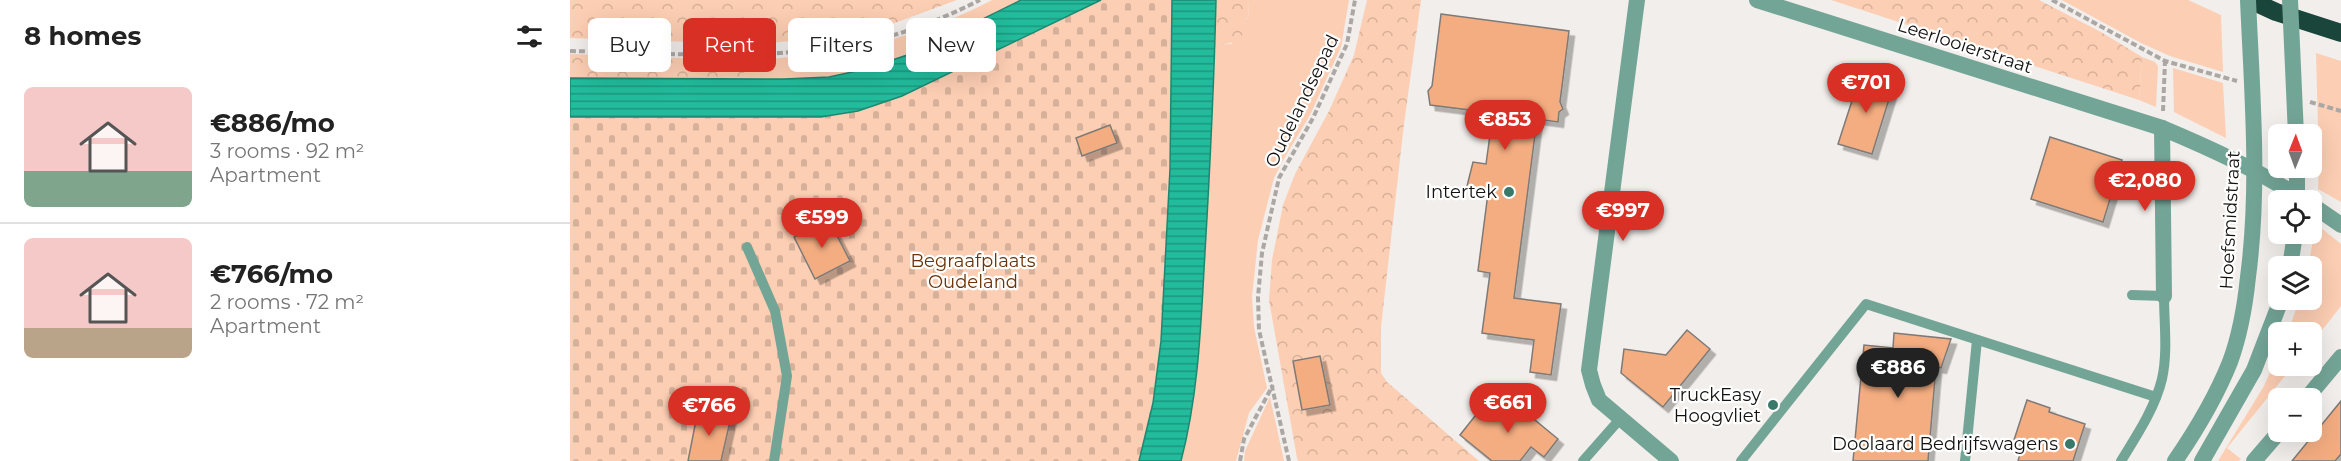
<!DOCTYPE html>
<html lang="en">
<head>
<meta charset="utf-8">
<style>
  :root { --surface:#fff; --page:#f6f6f6; --text:#222; --muted:#767676; --line:#e0e0e0; --accent:#d93025 }
  body { margin:0; font-family:Montserrat,sans-serif; background:var(--page); color:var(--text); height:100vh; display:flex; flex-direction:column; font-size:22px; white-space:nowrap }
  * { box-sizing:border-box; margin:0 }
  p { font-size:20px; color:var(--muted) }
  .icon { flex:none; width:33px; height:33px; fill:none; stroke:currentColor; stroke-width:2; stroke-linecap:round; stroke-linejoin:round }
  .map { position:relative; flex:1; overflow:hidden }
  .drawer { display:flex; flex-direction:column; background:var(--surface); width:570px }
  .drawer>* { flex:none }
  .top-card { position:absolute; left:18px; top:18px; width:570px; height:54px; display:flex; gap:12px }
  .needle { width:39px; rotate:1deg }
  .tools { position:absolute; left:1698px; top:124px; display:grid; gap:12px }
  .tools a { display:grid; place-items:center; width:54px; height:54px; border-radius:9px; background:var(--surface); box-shadow:0 6px 24px #0002; font-size:30px }
  .price { position:absolute; translate:-50% -51px; padding:0 14px; border-radius:21px; background:var(--accent); color:#fff; font-size:20px; line-height:39px; filter:drop-shadow(0 2px 3px #0008) }
  .price::after { content:''; position:absolute; left:50%; top:36px; width:18px; height:14px; margin-left:-9px; background:inherit; clip-path:polygon(0 0,100% 0,50% 100%) }
  .price.active { background:#222; color:#fff }
  ul { padding:0; list-style:none }
  li { display:flex; align-items:center; gap:18px; height:150px; padding:0 24px }
  li+li { border-top:2px solid var(--line) }
  li span { display:grid; place-items:center; flex:none; width:168px; height:120px; border-radius:9px; color:#555 }
  li>.icon { margin-inline-start:auto }
  span .icon { width:72px; height:72px; fill:#fffc; stroke-width:1 }
  li b { font-size:26px }
  h2 { display:flex; justify-content:space-between; align-items:center; height:72px; padding:0 24px; font-size:26px }
  .tag { padding:0 21px; border-radius:9px; background:var(--surface); box-shadow:0 6px 24px #0002; font-size:21px; line-height:54px }
  .tag.active { background:var(--accent); color:#fff }
  main { display:flex; flex:1; min-height:0 }
  .map>svg:first-child { display:block }
</style>
</head>
<body>
<main>
<section class="drawer">
<h2>8 homes<svg class="icon" aria-label="filters" viewBox="0 0 24 24"><path d="M4 7h16M4 17h16"/><circle cx="9" cy="7" r="2"/><circle cx="15" cy="17" r="2"/></svg></h2>
<ul>
<li><span style="background:linear-gradient(#f6c9c9 70%,#7fa58c 0)"><svg class="icon" aria-label="home" viewBox="0 0 24 24"><path d="M3 11l9-7 9 7M6 9v11h12V9"/></svg></span><div><b>€886/mo</b><p>3 rooms · 92 m²</p><p>Apartment</p></div></li>
<li><span style="background:linear-gradient(#f6c9c9 75%,#b9a48a 0)"><svg class="icon" aria-label="home" viewBox="0 0 24 24"><path d="M3 11l9-7 9 7M6 9v11h12V9"/></svg></span><div><b>€766/mo</b><p>2 rooms · 72 m²</p><p>Apartment</p></div></li>
</ul>
</section>
<div class="map">
<svg width="1771" height="461" viewBox="0 0 1771 461">
  <defs>
    <pattern id="forest-crowns" width="20" height="18" patternUnits="userSpaceOnUse" patternTransform="scale(1.5)"><rect width="20" height="18" fill="#fcceb3"/><path d="M2 6a3 3 0 1 1 6 0M12 15a3 3 0 1 1 6 0" fill="none" stroke="#d7b099"/></pattern>
    <pattern id="cemetery-stones" width="16" height="16" patternUnits="userSpaceOnUse" patternTransform="scale(1.5)"><rect width="16" height="16" fill="#fcceb3"/><path d="M2 7V4a2 2 0 0 1 4 0v3zM10 15v-3a2 2 0 0 1 4 0v3z" fill="#d7b099"/></pattern>
    <pattern id="water-rules" width="6" height="5" patternUnits="userSpaceOnUse" patternTransform="scale(1.5)"><rect width="6" height="5" fill="#22bb9c"/><path d="M0 2.5h6" fill="none" stroke="#1c977e"/></pattern>
    <filter id="shadow"><feDropShadow dx="5.5" dy="5.5" stdDeviation="0" flood-color="#0004"/></filter>
  </defs>
  <rect width="100%" height="100%" fill="#f2eeeb"/>
  <g fill="#fcceb3">
    <path d="M422 0H451C390 30 328 68 260 77 232 81 204 79 177 78L168 60C256 58 343 42 422 0Z"/>
    <path d="M679 0H779L771 47 740 115 712 162 704 178 688 240 682 297 684 327 697 388 679 413 666 461H611L624 395 643 111 645 45 661 44 678 20Z"/>
    <path d="M1492 0H1618L1651 15 1653 72 1600 56 1571 43Z"/>
    <path d="M1746 53 1771 61V202L1748 189 1749 162Z"/>
    <path d="M1572 57 1585 62 1588 66 1586 107 1569 100Z"/>
    <path d="M1603 68 1653 83 1656 138 1604 112Z"/>
    <path d="M1746 224 1771 244V306L1742 343V333H1718L1729 300H1742V267H1738Z"/>
    <path d="M1708 354V366H1723L1657 448 1671 459 1669 461H1648L1694 386Z"/>
    <path d="M700 397 714 461H674L675 451Z"/>
  </g>
  <g fill="url(#forest-crowns)">
    <path d="M0 0H387L303 31 242 39 185 44 0 38Z"/>
    <path d="M646 0H679C678 28 677 44 645 45Z"/>
    <path d="M797 0H851L834 124 811 327V373L817 382 909 461H728L727 458 699 300 702 260 713 205 725 174 759 111 784 55Z"/>
    <path d="M1261 0H1469L1531 32 1572 57 1569 100Z"/>
    <path d="M0 54 168 60 177 78H0Z"/>
  </g>
  <path fill="url(#cemetery-stones)" d="M531 0H602L600 169 591 341 583 403 569 461H0V117H251L288 111 332 96Z"/>
  <g fill="url(#water-rules)" stroke="#1d8872" stroke-width="1.5">
    <path d="M451 0H531L332 96 288 111 251 117H0V78L214 79 259 77 296 69 346 52Z"/>
    <path d="M602 0H646C644 84 640 168 635 252 631 321 629 393 611 461H569L583 403 591 341 600 169Z"/>
  </g>
  <g fill="#f4ad81" stroke="#7e7a77" stroke-width="1.5" filter="url(#shadow)">
    <path d="M871 14 999 31 990 102 993 109 989 112 988 122 967 119 944 298 991 304 981 375 960 372 964 340 912 333 920 273 908 271 918 193 896 190 903 162 916 164 923 113 860 105 858 91 862 86Z"/>
    <path d="M1291 73 1324 83 1302 154 1268 144Z"/>
    <path d="M540 125 547 143 512 156 506 138Z"/>
    <path d="M1480 137 1552 160 1533 222 1461 199Z"/>
    <path d="M259 220 280 261 245 279 224 237Z"/>
    <path d="M1117 330 1140 349 1093 407 1051 373 1054 349 1096 355Z"/>
    <path d="M1324 333 1381 339 1371 368 1366 367 1358 461H1283L1294 345 1323 348Z"/>
    <path d="M750 356 760 405 732 410 723 361Z"/>
    <path d="M937 397 988 439 974 457 961 447 950 461H922L890 435 913 406 923 414Z"/>
    <path d="M1457 400 1480 408 1479 412 1515 424 1503 461H1448L1453 443 1444 440Z"/>
    <path d="M1771 401V454L1765 461H1722Z"/>
    <path d="M128 410 161 417 151 461H118Z"/>
  </g>
  <g fill="none" stroke-linecap="round" stroke-linejoin="round">
    <g stroke="#aba7a5" stroke-width="4" stroke-dasharray="6 3" stroke-linecap="butt">
      <path d="M1482 0 1595 61 1667 81"/>
      <path d="M0 51C98 53 199 62 295 42 336 34 374 18 410 0"/>
      <path d="M1740 102 1771 111"/>
      <path d="M1593 111 1595 61"/>
      <path d="M670 461 674 439 703 385"/>
      <path d="M719 461 689 330 688 297 692 253 709 178 743 118 777 44 785 0"/>
    </g>
    <g stroke="#73a597" stroke-width="10">
      <path d="M177 247 205 311 217 376 204 461"/>
      <path d="M1013 461 1050 419"/>
      <path d="M1171 461 1296 304 1586 397"/>
      <path d="M1395 461 1407 340"/>
      <path d="M1551 461C1567 435 1585 408 1592 379 1598 352 1594 322 1594 296L1562 295"/>
    </g>
    <g stroke="#73a597" stroke-width="16">
      <path d="M1067 0 1019 370 1023 385 1029 400 1101 461"/>
      <path d="M1187 0 1592 128C1642 149 1690 171 1735 201"/>
      <path d="M1592 128 1594 296"/>
      <path d="M1742 205 1771 225"/>
      <path d="M1736 399 1771 357"/>
      <path d="M1684 461 1709 432"/>
    </g>
    <g stroke="#73a597" stroke-width="16">
      <path d="M1720 267 1725 234"/>
      <path d="M1632 461 1684 370 1711 300"/>
    </g>
    <path stroke="#1a453a" stroke-width="18" d="M1680 0 1706 12 1771 33"/>
    <g stroke="#73a597" stroke-width="16">
      <path d="M1720 0 1726 135"/>
      <path d="M1727 168V201"/>
      <path d="M1605 461C1627 429 1646 397 1660 362 1670 335 1675 306 1678 277 1690 186 1682 92 1678 0"/>
    </g>
  </g>
  <g fill="#387969" stroke="#fff" stroke-width="2">
    <circle cx="939" cy="192" r="6"/>
    <circle cx="1203" cy="405" r="6"/>
    <circle cx="1500" cy="444" r="6"/>
  </g>
  <g text-anchor="middle" dominant-baseline="central" stroke-width="4.5" stroke-linejoin="round" paint-order="stroke">
    <g font-size="18" fill="#121110" stroke="#fff">
      <text transform="translate(1395 46) rotate(18)">Leerlooierstraat</text>
      <text transform="translate(732 101) rotate(-64)">Oudelandsepad</text>
      <text transform="translate(1660 220) rotate(-87)">Hoefsmidstraat</text>
    </g>
    <g font-size="18" fill="#121110" stroke="#fff" text-anchor="end">
      <text x="927" y="192">Intertek</text>
      <text x="1191" y="395">TruckEasy<tspan x="1191" dy="21">Hoogvliet</tspan></text>
      <text x="1488" y="444">Doolaard Bedrijfswagens</text>
    </g>
    <g font-size="18" fill="#6b3307" stroke="#fff">
      <text x="403" y="261">Begraafplaats<tspan x="403" dy="21">Oudeland</tspan></text>
    </g>
  </g>
</svg>
<div class="tools">
<a><svg class="needle" viewBox="-14 -14 28 28"><path d="M0-13l5 13h-10z" fill="#e53935"/><path d="M0 13l5-13h-10z" fill="#767676"/></svg></a>
<a><svg class="icon" aria-label="locate" viewBox="0 0 24 24"><circle cx="12" cy="12" r="6"/><path d="M12 2v4M12 18v4M2 12h4M18 12h4"/></svg></a>
<a><svg class="icon" aria-label="layers" viewBox="0 0 24 24"><path d="M12 4l9 5-9 5-9-5zM3 14l9 5 9-5"/></svg></a>
<a>+</a>
<a>−</a>
</div>
<b class="price" style="left:1296px;top:114px">€701</b>
<b class="price" style="left:935px;top:151px">€853</b>
<b class="price" style="left:1575px;top:212px">€2,080</b>
<b class="price" style="left:1053px;top:242px">€997</b>
<b class="price" style="left:252px;top:249px">€599</b>
<b class="price active" style="left:1328px;top:399px">€886</b>
<b class="price" style="left:938px;top:434px">€661</b>
<b class="price" style="left:139px;top:437px">€766</b>
<div class="top-card">
<a class="tag">Buy</a>
<a class="tag active">Rent</a>
<a class="tag">Filters</a>
<a class="tag">New</a>
</div>
</div>
</main>
</body>
</html>
